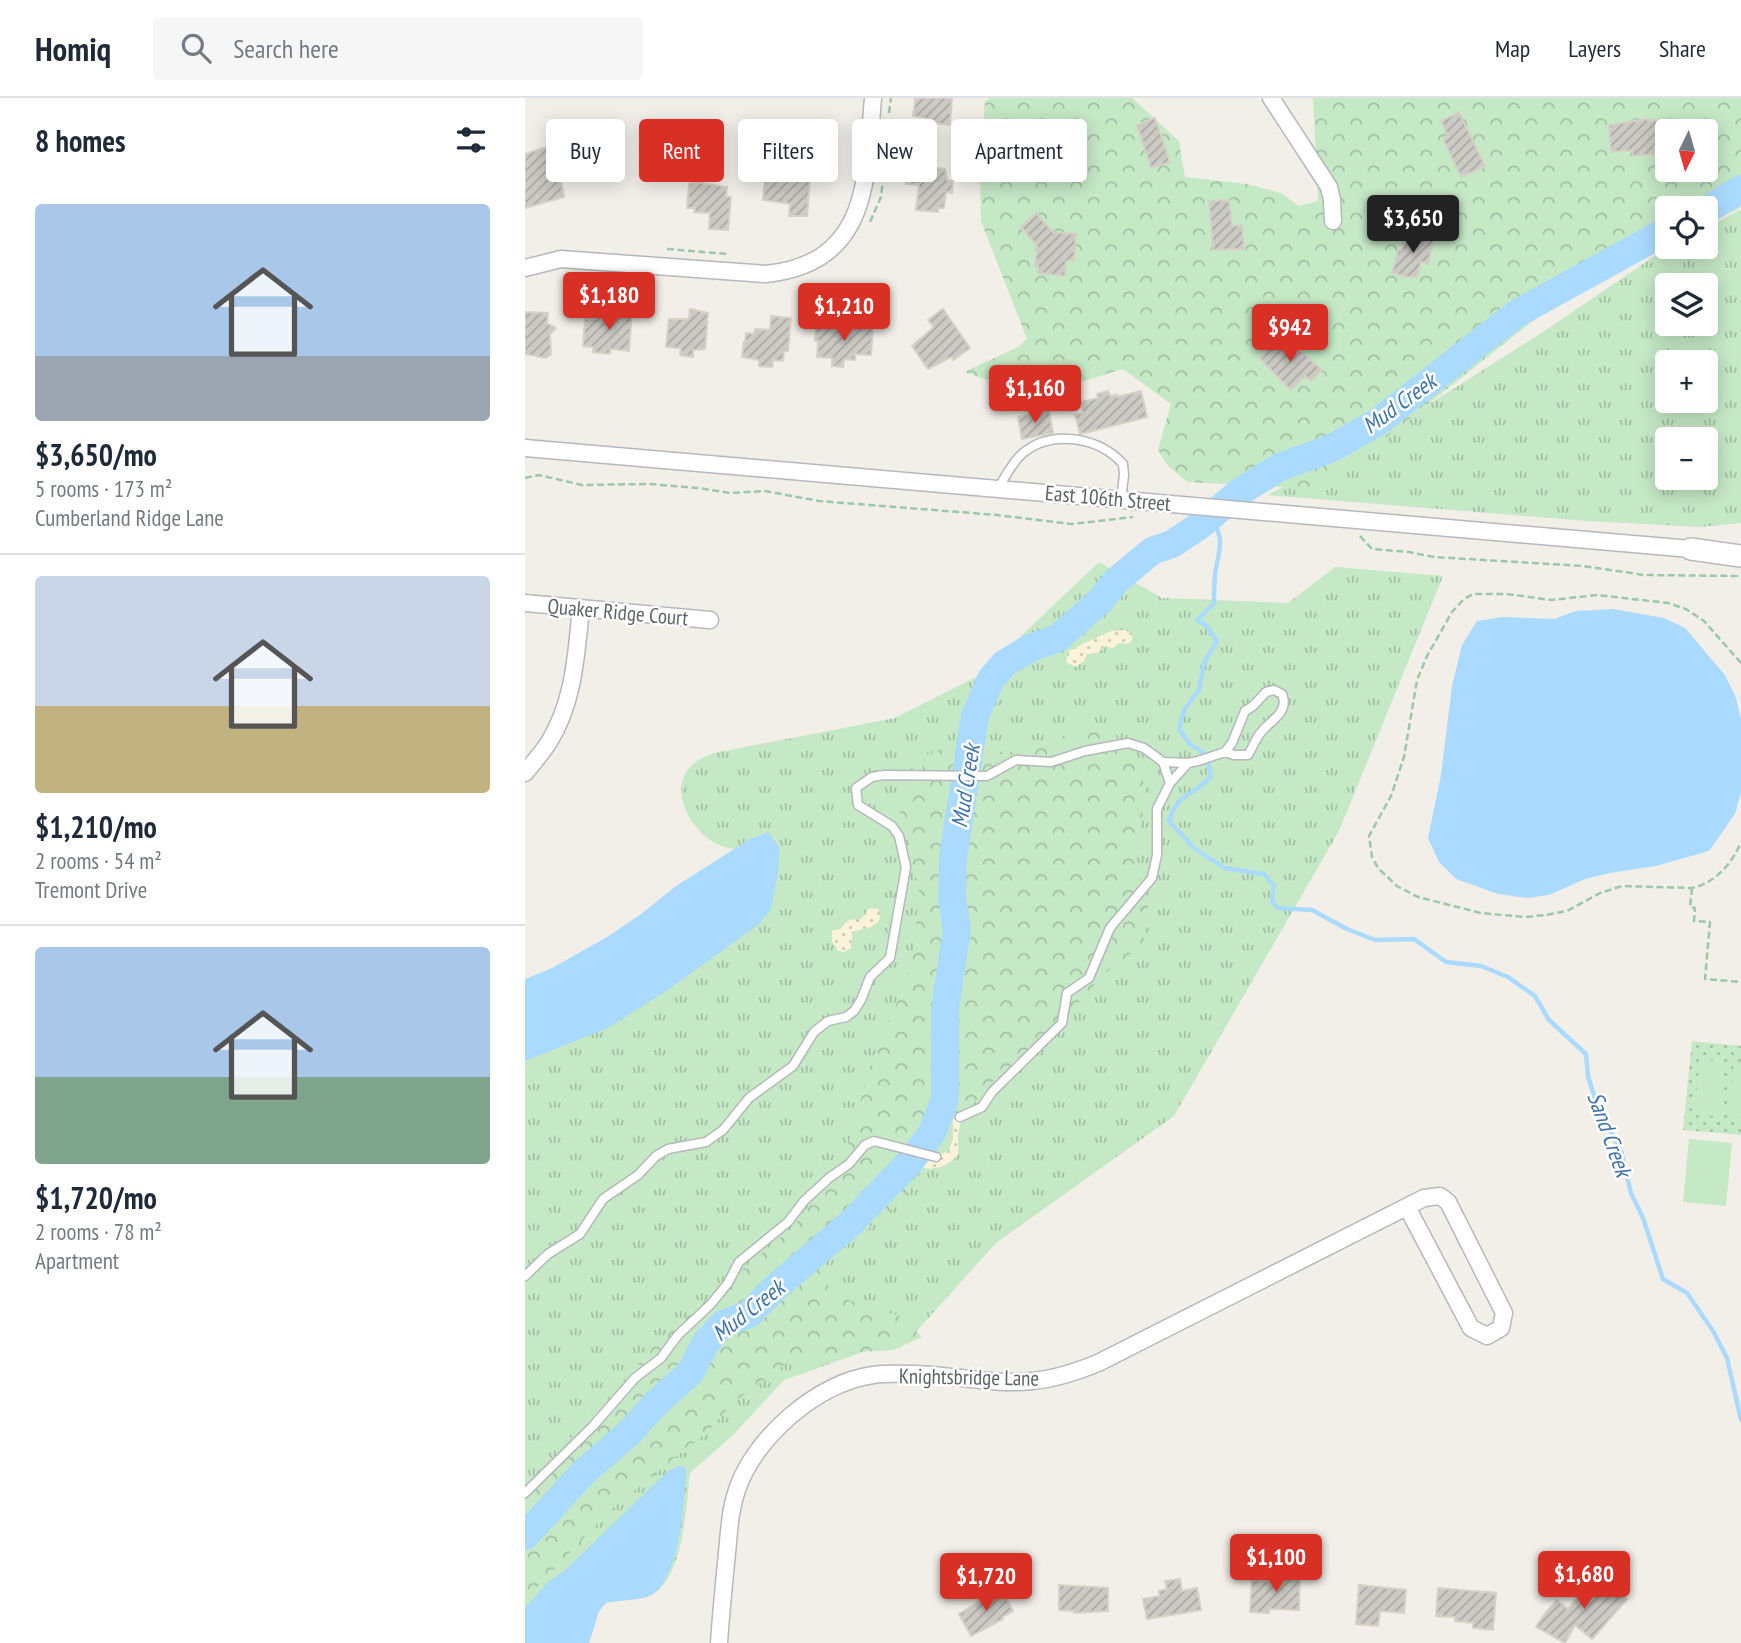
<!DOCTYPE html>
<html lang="en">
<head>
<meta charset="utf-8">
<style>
  :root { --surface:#fff; --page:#f6f6f7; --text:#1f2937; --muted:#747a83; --line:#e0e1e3; --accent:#d93025 }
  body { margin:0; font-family:"PT Sans Narrow",sans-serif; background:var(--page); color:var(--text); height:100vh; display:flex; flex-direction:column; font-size:26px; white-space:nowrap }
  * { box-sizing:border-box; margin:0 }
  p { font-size:23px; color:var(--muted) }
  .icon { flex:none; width:38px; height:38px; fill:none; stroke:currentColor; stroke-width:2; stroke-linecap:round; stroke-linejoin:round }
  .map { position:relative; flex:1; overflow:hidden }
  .drawer { display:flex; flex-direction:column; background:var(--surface); width:525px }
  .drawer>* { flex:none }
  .banner { position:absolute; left:21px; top:21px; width:665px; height:63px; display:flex; gap:14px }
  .needle { width:46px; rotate:185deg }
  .fabs { position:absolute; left:1130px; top:21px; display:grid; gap:14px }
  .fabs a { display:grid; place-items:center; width:63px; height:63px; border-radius:7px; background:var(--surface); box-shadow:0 4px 18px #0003; font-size:35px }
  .price { position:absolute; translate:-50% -60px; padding:0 16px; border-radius:7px; background:var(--accent); color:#fff; font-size:23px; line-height:46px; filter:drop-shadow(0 2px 4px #0008) }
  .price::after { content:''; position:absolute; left:50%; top:42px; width:21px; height:16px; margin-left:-10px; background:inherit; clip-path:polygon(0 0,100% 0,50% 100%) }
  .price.on { background:#222; color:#fff }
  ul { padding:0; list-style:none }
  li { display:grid; align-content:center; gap:14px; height:371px; padding:0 35px }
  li+li { border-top:2px solid var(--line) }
  li span { display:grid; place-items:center; height:217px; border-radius:7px; color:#555 }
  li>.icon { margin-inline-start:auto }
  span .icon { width:126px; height:126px; fill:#fffc; stroke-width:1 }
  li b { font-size:30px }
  h2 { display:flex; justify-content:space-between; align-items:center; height:84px; padding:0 35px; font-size:30px }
  .tag { padding:0 24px; border-radius:7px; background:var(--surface); box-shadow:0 4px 18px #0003; font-size:24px; line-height:63px }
  .tag.on { background:var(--accent); color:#fff }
  header { display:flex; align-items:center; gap:42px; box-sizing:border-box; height:98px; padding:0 35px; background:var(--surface); border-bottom:2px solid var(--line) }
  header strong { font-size:33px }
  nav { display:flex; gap:38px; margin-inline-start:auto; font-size:24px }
  .search { width:490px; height:63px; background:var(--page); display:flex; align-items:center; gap:18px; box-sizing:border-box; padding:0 24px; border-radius:7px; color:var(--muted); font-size:26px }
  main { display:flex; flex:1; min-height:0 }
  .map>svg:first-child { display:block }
</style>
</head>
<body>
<header>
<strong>Homiq</strong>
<div class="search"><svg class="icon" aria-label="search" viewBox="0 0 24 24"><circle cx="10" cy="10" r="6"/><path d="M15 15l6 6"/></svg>Search here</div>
<nav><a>Map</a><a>Layers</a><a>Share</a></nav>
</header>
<main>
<section class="drawer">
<h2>8 homes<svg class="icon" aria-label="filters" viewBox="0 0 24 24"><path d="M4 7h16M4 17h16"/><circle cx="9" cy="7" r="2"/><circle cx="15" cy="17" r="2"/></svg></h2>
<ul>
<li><span style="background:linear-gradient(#a9c7e8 70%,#9aa5b1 0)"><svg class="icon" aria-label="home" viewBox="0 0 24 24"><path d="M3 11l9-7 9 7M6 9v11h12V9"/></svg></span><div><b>$3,650/mo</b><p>5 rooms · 173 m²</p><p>Cumberland Ridge Lane</p></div></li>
<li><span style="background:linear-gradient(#c9d6e8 60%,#c2b280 0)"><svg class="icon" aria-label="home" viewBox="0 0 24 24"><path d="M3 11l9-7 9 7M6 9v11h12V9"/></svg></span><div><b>$1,210/mo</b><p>2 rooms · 54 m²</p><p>Tremont Drive</p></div></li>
<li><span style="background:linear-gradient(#a9c7e8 60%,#7fa58c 0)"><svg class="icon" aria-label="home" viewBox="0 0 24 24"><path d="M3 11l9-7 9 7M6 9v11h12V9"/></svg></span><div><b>$1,720/mo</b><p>2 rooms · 78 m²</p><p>Apartment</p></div></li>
</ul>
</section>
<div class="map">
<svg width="1216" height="1545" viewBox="0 0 1216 1545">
  <defs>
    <pattern id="grass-tufts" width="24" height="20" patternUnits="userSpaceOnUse" patternTransform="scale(1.75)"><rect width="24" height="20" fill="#c5e8c5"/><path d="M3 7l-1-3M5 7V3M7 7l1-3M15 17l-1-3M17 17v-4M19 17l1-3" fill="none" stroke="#a3c0a4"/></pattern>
    <pattern id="forest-crowns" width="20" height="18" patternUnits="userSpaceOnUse" patternTransform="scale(1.75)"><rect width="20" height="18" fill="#c5e8c5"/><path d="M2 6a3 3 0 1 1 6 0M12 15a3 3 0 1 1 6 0" fill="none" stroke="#a3c0a4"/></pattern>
    <pattern id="sand-dots" width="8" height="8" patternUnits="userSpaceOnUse" patternTransform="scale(1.75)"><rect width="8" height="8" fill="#fbf3d9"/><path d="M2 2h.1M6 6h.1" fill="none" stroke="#cec8b4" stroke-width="1.8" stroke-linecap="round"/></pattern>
    <pattern id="park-dots" width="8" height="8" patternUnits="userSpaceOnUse" patternTransform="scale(1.75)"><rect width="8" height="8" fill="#c5e8c5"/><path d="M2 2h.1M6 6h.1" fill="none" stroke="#a3c0a4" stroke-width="1.8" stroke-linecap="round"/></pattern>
    <pattern id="building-hatch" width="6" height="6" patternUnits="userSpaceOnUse" patternTransform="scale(1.75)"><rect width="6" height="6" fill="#cccac5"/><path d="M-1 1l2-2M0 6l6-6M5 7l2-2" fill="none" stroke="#a9a8a4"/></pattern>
  </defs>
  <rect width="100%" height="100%" fill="#f1efe8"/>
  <g fill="url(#grass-tufts)" fill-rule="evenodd">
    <path d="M1216 111V425L1175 429 1062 423 742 397 816 362 1018 234 1137 153 1146 149H1181V130ZM1143 187H1181V226H1143ZM1143 264H1181V303H1143ZM1143 341H1181V380H1143Z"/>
    <path d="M574 464 637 500 763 505 810 469 918 478 814 733 649 1018 471 1145 389 1236 259 1282 208 1337 165 1375C161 1408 159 1482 125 1498 118 1501 91 1503 81 1505L74 1513 64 1545H0V920L229 756C218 753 203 751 192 746 169 735 145 698 162 673 169 663 178 659 189 655L370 620 455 577Z"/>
  </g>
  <g fill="url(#forest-crowns)" fill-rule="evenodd">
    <path d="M465 0H607L654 43 660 79 721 86 756 95 774 108 793 103 788 0H1216V109L1181 128V110H1143V148L1018 215 796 391 663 384 643 368 633 352 646 306 598 271 509 298 439 274 493 249 502 241 456 123 455 75 460 3ZM1143 33H1181V72H1143Z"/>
    <path d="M587 632 620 686 617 722 607 758 624 803 618 846 579 876 503 961 472 978 417 1042 378 1102 301 1164 304 1196 374 1218 397 1239 368 1252 271 1258 209 1304 182 1334 84 1413 0 1502V1391L141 1235 266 1131 294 1096 322 1050 347 962 377 893 389 848 394 795 382 736 371 703 388 695 402 657 412 652 487 654 551 634Z"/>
  </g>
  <g fill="url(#sand-dots)">
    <path d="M600 532 607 536V542L603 546 594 545 588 550 579 548 573 555 562 556 559 563 551 569 541 564 543 554 547 551 586 533Z"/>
    <path d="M344 810 353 811 355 817 354 823 346 829 327 834 326 850 319 854 313 853 307 843V833L317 830C322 820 327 822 336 821Z"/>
    <path d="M432 1018 436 1022 433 1037V1057C425 1067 406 1075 394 1068L397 1061 411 1059 424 1052 428 1041V1022Z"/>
  </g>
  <path fill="url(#park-dots)" d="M1167 943 1216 948V1037L1158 1032Z"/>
  <g fill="#c5e8c5">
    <path d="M1175 961 1200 964 1195 1019 1169 1016Z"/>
    <path d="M1209 964 1216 965V1020L1203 1019Z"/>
    <path d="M1164 1041 1207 1045 1201 1108 1158 1104Z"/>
  </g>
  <g fill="#aadaff">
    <path d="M1088 511 1139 520 1160 530 1200 577 1211 600 1216 621V694L1210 716 1184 753 1131 768 1085 775 1060 781 1024 797 1002 800 973 796 931 781 914 764 903 740 916 677 927 588 937 547 952 523 978 519 1029 521 1051 513Z"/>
    <path d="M243 734 255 751 253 774 246 811 234 826 143 892 83 930 0 963V881L27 870 82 839 116 816 151 788 225 741Z"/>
    <path d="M153 1368 160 1369 161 1374C159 1404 155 1484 124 1498 116 1502 92 1502 81 1505L74 1513 64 1545H0V1510L25 1482 38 1474 141 1375Z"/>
  </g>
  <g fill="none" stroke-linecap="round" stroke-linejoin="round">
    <path stroke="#aadaff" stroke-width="4.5" d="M685 419C702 442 693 453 690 477 689 487 689 496 689 505L672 522 681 527 692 543 679 565 674 592 659 612 654 631 664 645 681 657 686 678C670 698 652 694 644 723L669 750 699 770 739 776 749 788 747 803 753 810 787 812 822 831 850 842 889 841 921 864 956 868 983 879 1010 898 1024 922 1061 956 1063 978 1073 1011 1096 1053 1106 1095 1118 1120 1138 1181 1162 1195 1188 1233 1202 1260 1216 1322"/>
    <g stroke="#aadaff" stroke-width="28">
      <path d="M1181 112 1216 91"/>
      <path d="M0 1438 59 1374 105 1334 131 1305 165 1275 181 1244 198 1226 224 1216 250 1190 326 1125 384 1065 407 1035 420 1001V910L432 831 427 802 428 759 450 618 466 581 479 566 505 550 533 540 576 502 591 483 627 453 647 446 677 426 713 395 755 369 807 350 853 324 991 216 1143 132"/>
    </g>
  </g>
  <g fill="url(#building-hatch)" stroke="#d6d1c6" stroke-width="2">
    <path d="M398 0H427L425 27 400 24 401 20 388 18 390 1Z"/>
    <path d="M934 14 960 68 936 79 918 41 923 38 916 23Z"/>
    <path d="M630 20 645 64 626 70 612 27Z"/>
    <path d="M1123 21V23L1143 21V48L1129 49 1130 56 1108 58 1107 52 1086 54 1084 27Z"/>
    <path d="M25 48 26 52 28 51 32 62 39 99 0 110V56Z"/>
    <path d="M383 67 420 71 422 82 428 83 427 95 421 94 419 110H413V114L391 112 394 87 381 86Z"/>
    <path d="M240 77 285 80 282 118H264L265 106 238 102Z"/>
    <path d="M169 84 202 89 201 98 206 99 203 132 184 131 185 115 169 114 170 110H162L164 86Z"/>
    <path d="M704 102 707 128 717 127 719 151 688 152 684 103Z"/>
    <path d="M511 115 528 134 551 136 549 162 541 163 540 178 513 175V168H510L512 148 496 129Z"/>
    <path d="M883 133 909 140 903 166 896 164 892 179 887 178V180L867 175 873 152H876Z"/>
    <path d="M165 211 183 215 180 251 168 252V259L155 257 156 250 141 249 144 221H164Z"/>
    <path d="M418 211 445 250 428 262 426 259 403 271 387 248 409 229 403 222Z"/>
    <path d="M89 212 107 214 104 253 85 251V256L68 254V249L58 248 60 221H71L72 217 88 219Z"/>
    <path d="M0 214 23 215 22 225 31 230 25 236 26 256 21 260 0 256Z"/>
    <path d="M246 218 266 220 263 253H259L258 263 248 262 247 269 234 268V262L217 259 219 244H220L221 235 229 236 230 231 245 232Z"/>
    <path d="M329 226 348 228 346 257 330 256V262L319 261 318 269 307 268V260L292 259 293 243H290L291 229H319V227L329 228Z"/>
    <path d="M755 239 772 255 775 252 797 272 786 283 780 278 766 292 735 261Z"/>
    <path d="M583 293 585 298 592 297V299L616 293 622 319 555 336 550 317 558 315 556 304 573 300 572 296Z"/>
    <path d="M524 313 528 335 497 341 493 319Z"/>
    <path d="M759 1472 775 1473 774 1512 744 1511V1515L725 1514 727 1482 758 1484Z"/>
    <path d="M1074 1476 1102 1501 1067 1541 1050 1527 1040 1545 1011 1529 1021 1514 1032 1502 1043 1511Z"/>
    <path d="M655 1481 657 1493 672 1490 676 1512 622 1521 618 1501 635 1498 634 1493 642 1491 640 1483Z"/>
    <path d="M534 1487 583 1490V1513L549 1515V1513L534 1512Z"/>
    <path d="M834 1487 881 1492 879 1515 855 1513 853 1528 831 1526Z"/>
    <path d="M913 1490 971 1495 968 1532 948 1530V1525L930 1523V1519L911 1518Z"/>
    <path d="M476 1491 488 1513 477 1519 478 1521 446 1538 434 1516Z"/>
  </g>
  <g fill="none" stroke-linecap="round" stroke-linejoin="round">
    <defs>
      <g id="lane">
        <path d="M472 392C480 380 487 364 498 355 527 331 574 339 598 366L599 377 596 402"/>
        <path d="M645 685 663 665"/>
        <path d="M435 1019 457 1009 467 994 537 925 542 895 564 880 585 830 627 780 632 757V711L645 685 638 664"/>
        <path d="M0 1178 23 1156 55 1136 78 1101 113 1077 131 1058 143 1051 181 1044 198 1032 224 1000 268 968 289 934 303 923 321 919 329 913 336 902 345 879 365 860 381 769 374 738 367 728 333 707 331 690 347 679 359 677 462 678 491 662 526 664 560 653 603 645 619 650 638 664 663 665 673 663 700 654 707 645 720 613 728 608 741 594 749 592 757 596C765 616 744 622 734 637 730 643 727 650 723 657H709L700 654"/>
        <path d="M0 1395 68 1328 110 1280 136 1260 153 1237 186 1206 203 1185 214 1164 263 1124 279 1103 304 1080 324 1066 340 1047 349 1043 411 1059"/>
      </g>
      <g id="street">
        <path d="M746 0 804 89 807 102 808 123"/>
        <path d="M0 170 36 161 241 176C345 165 341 81 348 0"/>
        <path d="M0 350 1166 451"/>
        <path d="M0 505 185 522"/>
        <path d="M0 675C8 665 17 655 24 644 49 604 51 557 56 511"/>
        <path d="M194 1545C196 1515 199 1485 202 1455 204 1434 205 1412 212 1392 229 1340 293 1284 348 1277 361 1275 377 1276 390 1276 429 1277 468 1287 507 1283 530 1281 551 1274 573 1265L899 1100 915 1098 923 1104 979 1215 976 1230 962 1238 946 1230 882 1109"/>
      </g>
      <path id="secondary" d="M1166 451 1216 458"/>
    </defs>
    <use href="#lane" stroke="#b5b8bc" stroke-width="11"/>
    <use href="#street" stroke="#b5b8bc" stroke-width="19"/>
    <use href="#secondary" stroke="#b6babf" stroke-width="24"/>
    <g stroke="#9cc7a9" stroke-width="2.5" stroke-dasharray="7 3.5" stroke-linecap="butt">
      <path d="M364 15 366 0"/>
      <path d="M345 124 356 99 360 63"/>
      <path d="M142 151 203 156"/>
      <path d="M0 380 14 377 57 387 124 386 173 390 205 395 240 393 294 403 472 417 547 426 608 419"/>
      <path d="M835 438 847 451 884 454 909 459 1058 468 1119 477 1216 478"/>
      <path d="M1216 565 1179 523 1161 511 1143 505 1072 497 1026 502 982 496H948L939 501 927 514 902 558 892 582 879 659 866 698 844 738 847 759 853 770 872 788 893 799 956 815 1000 819 1020 817 1042 813 1075 795 1097 788 1167 790C1190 785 1207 766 1216 744"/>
      <path d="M1167 790 1165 809 1170 810 1169 823 1185 824 1180 881 1216 884"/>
    </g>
    <use href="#lane" stroke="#fff" stroke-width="8"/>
    <use href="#street" stroke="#fff" stroke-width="16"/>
    <use href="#secondary" stroke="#fff" stroke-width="21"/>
  </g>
  <g text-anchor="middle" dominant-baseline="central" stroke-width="5" stroke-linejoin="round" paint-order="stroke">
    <g font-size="21" fill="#5f6368" stroke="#fff">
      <text transform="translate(583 400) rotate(5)">East 106th Street</text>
      <text transform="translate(93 514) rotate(5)">Quaker Ridge Court</text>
      <text transform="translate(444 1279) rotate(1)">Knightsbridge Lane</text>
    </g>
    <g font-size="23" font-style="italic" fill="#4174aa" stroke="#fff">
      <text transform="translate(874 305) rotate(-36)">Mud Creek</text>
      <text transform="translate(440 688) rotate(-81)">Mud Creek</text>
      <text transform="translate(1085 1036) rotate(70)">Sand Creek</text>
      <text transform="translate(223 1212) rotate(-38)">Mud Creek</text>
    </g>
  </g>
</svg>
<div class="fabs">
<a><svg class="needle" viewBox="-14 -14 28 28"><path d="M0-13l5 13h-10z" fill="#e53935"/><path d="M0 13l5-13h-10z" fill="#747a83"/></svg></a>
<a><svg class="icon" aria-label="locate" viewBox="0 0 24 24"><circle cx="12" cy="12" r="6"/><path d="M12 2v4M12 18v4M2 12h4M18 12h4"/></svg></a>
<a><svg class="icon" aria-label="layers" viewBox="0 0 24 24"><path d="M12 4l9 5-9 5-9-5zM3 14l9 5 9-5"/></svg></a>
<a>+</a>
<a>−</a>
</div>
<b class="price on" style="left:888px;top:157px">$3,650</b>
<b class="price" style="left:84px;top:234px">$1,180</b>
<b class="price" style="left:319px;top:245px">$1,210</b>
<b class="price" style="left:765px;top:266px">$942</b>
<b class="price" style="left:510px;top:327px">$1,160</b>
<b class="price" style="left:751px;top:1496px">$1,100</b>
<b class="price" style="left:1059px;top:1513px">$1,680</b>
<b class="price" style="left:461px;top:1515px">$1,720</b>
<div class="banner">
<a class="tag">Buy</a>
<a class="tag on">Rent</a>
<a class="tag">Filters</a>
<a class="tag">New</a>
<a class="tag">Apartment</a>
</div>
</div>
</main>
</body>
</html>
